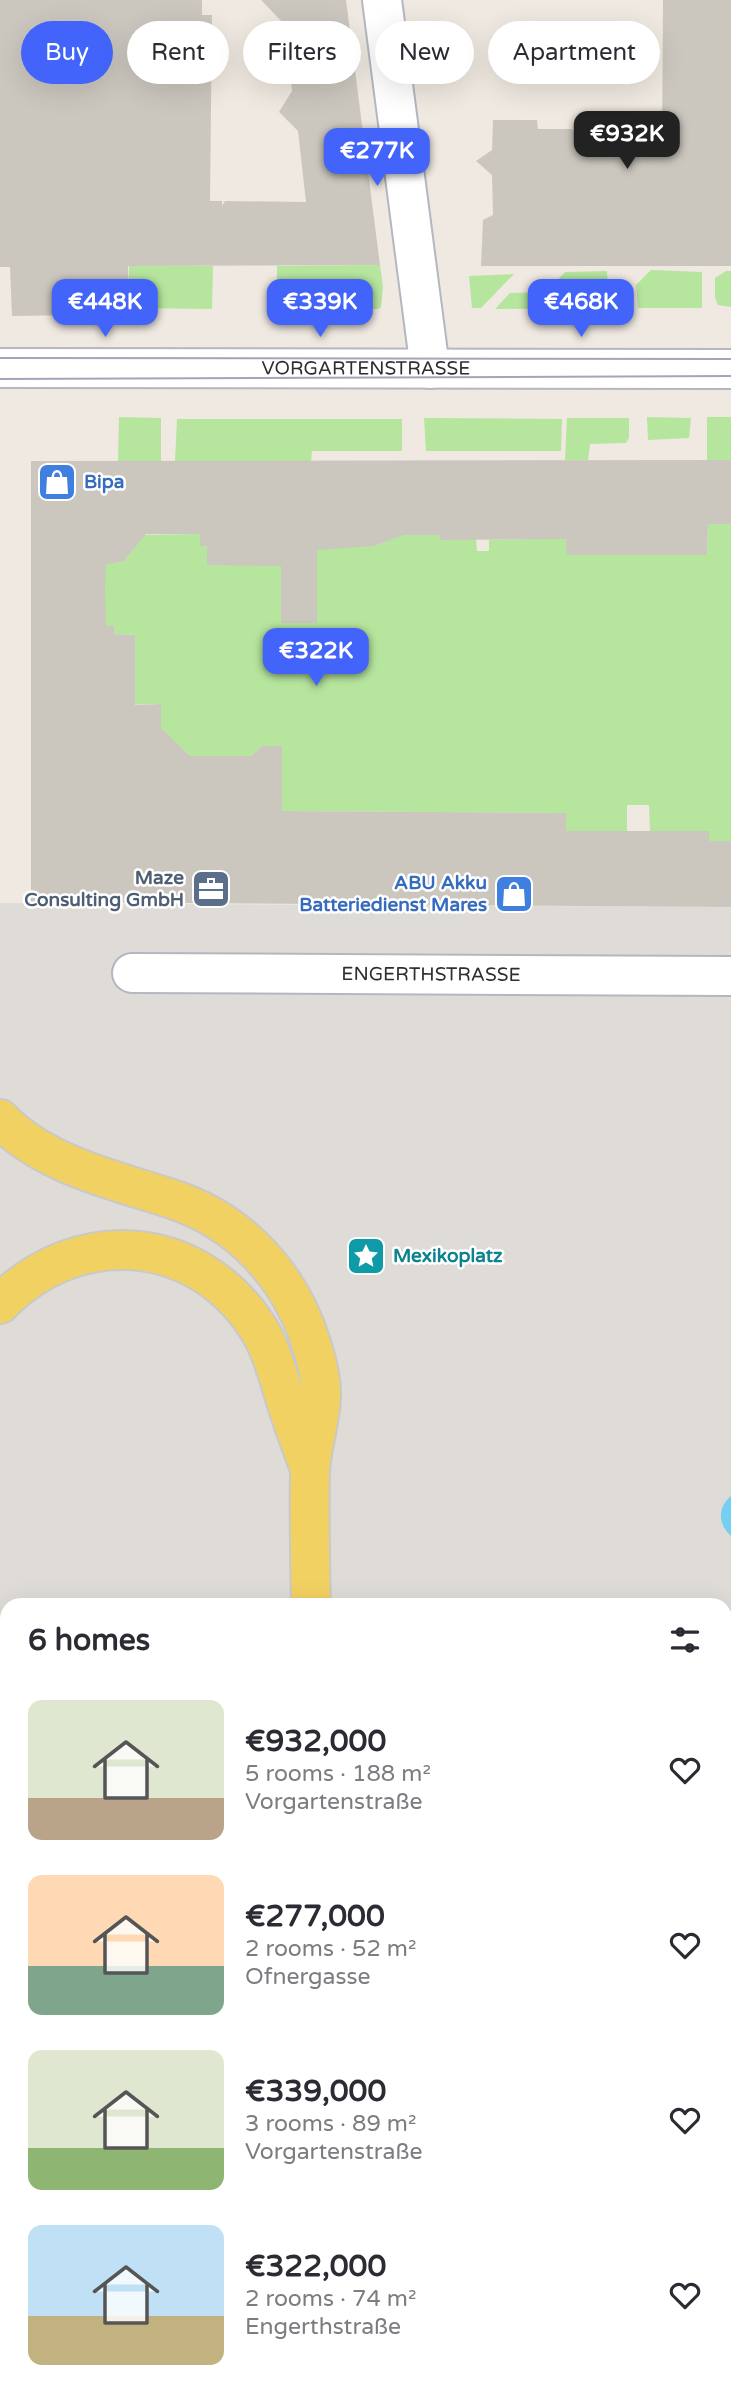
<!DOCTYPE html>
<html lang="en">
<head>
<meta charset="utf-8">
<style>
  :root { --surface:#fff; --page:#f7f7f7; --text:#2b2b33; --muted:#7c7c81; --accent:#4264fb }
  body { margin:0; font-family:"Varela Round",sans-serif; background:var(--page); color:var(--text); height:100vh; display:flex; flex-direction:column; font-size:26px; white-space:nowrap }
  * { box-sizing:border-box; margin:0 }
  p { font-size:23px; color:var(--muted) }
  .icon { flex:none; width:38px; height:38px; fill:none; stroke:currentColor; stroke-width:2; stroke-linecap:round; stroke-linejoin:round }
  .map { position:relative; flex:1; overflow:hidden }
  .sheet { position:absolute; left:0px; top:1598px; width:732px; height:800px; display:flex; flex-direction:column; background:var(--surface); border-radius:21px 21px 0 0; box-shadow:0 7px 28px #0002 }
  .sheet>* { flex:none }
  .banner { position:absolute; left:21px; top:21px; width:690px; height:63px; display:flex; gap:14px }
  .price { position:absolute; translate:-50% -60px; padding:0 16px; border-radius:14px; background:var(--accent); color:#fff; font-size:23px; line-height:46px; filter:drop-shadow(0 2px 4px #0008) }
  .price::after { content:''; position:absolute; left:50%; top:42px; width:21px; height:16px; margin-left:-10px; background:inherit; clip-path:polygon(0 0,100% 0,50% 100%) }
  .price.on { background:#222; color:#fff }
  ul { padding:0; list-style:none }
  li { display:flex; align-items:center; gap:21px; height:175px; padding:0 28px }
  li span { display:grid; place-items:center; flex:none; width:196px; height:140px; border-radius:14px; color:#555 }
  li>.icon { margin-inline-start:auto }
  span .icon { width:84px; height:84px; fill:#fffc; stroke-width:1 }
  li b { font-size:30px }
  h2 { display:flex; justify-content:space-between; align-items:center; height:84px; padding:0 28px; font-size:30px }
  .pill { padding:0 24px; border-radius:32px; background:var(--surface); box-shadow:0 7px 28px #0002; font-size:24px; line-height:63px }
  .pill.on { background:var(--accent); color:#fff }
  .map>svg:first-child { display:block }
</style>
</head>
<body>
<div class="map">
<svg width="731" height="2397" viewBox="0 0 731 2397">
  <rect width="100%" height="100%" fill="#efe9e1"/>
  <g fill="#b6e59e">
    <path d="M380 265 383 287 381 307 378 309H277V266Z"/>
    <path d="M129 266H213L212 309 129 308Z"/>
    <path d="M651 270 702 272V308H638L636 285Z"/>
    <path d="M607 271 609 308 495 309 510 293 546 292 565 272Z"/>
    <path d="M726 271H731V307L718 305 715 298V278Z"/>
    <path d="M514 274 481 308H472L469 276Z"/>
    <path d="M119 417 161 418V461H118Z"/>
    <path d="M647 417 691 418 689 438 648 440Z"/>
    <rect x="707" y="417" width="24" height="43"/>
    <path d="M424 418 562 419 561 451H426Z"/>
    <path d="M567 418H629V438L626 443 590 444 588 460H565Z"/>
    <path d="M177 419H402V451H312L311 461H175Z"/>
    <path d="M708 524H731V841H709V831H650L649 805H627V831H566L565 813 282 811V746H262L251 756H190L178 745 161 742V704L105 705 135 635 114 634V626H105V557L112 563 123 562 133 550 134 540 128 535 200 534 207 546V565H231L281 552V623H317V535C339 541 360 551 382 543V535L440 534 476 539 477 551H489V540L536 539 566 535 568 555H707Z"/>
    <path d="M731 2281V2397H167V2391L724 2390 725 2282Z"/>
  </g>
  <path fill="#dfdcd8" d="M0 903 731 907V1932H724V1605H7V1960H0Z"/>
  <path fill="#75cff0" d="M731 1496V1536C718 1524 717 1508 731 1496Z"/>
  <g fill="#cbc7bf">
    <path d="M0 0H202V15H212L210 201H222V206L225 201 306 202 298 131 279 112 292 91 285 25 261 0H346L380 265 128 266 129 301 78 303V315L12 316 10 267H0Z"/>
    <path d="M663 0H731V266H481L483 220 493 215 492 175 476 161 492 150 493 120H537L538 129H572L584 145 662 144Z"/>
    <path d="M731 460V524H708L707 555H567L566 539 440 540V535H404L373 546 317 550V623H281V566L207 565V546H200V534H146L123 562 106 564 105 590 106 626H114V634L135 635V705L161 704V728L190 756H251L262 746H282V811L566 813V831H709V841H731V907L31 902V461Z"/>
  </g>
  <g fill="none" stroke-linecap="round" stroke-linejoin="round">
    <defs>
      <g id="street">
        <path d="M382 0 430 369"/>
        <path id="s1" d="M132 973 731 976"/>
      </g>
      <g id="secondary">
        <path id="s2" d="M0 368 731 369"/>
      </g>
      <g id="primary">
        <path d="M0 1119C44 1165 114 1180 172 1199 242 1222 291 1277 312 1346 317 1362 322 1382 321 1398 320 1423 311 1447 310 1472 309 1516 310 1561 311 1605"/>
        <path d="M0 1304C76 1226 194 1232 256 1325 272 1348 278 1377 287 1404 293 1424 301 1444 308 1464"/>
        <path d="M724 2003 731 2002"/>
        <path d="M0 2009H7"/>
        <path d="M0 2049 7 2048"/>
        <path d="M724 2056H731"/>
        <path d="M0 2108H7"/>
      </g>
    </defs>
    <use href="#street" stroke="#b4b7c1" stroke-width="42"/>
    <use href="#secondary" stroke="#b4b7c1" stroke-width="42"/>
    <use href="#primary" stroke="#c9c9c9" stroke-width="42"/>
    <use href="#street" stroke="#fff" stroke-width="38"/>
    <use href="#secondary" stroke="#fff" stroke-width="38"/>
    <use href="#primary" stroke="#f2d163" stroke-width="38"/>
    <g stroke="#a3a6b8" stroke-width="2">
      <path d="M0 358 731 359"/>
      <path d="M0 379 731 376"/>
    </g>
    <g stroke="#a3a6b8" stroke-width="5">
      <path d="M724 2109 731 2108"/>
      <path d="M724 2138 731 2137"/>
      <path d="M0 2192 7 2191"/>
      <path d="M0 2219 7 2218"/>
    </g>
  </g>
  <defs>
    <symbol id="shop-square" viewBox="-11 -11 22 22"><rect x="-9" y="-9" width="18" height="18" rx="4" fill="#3f7fe0" stroke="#fff"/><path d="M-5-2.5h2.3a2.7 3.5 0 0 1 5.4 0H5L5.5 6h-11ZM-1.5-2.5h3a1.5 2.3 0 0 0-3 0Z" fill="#fff"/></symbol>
    <symbol id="office-square" viewBox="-11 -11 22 22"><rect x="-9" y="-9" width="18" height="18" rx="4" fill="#5c6f8a" stroke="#fff"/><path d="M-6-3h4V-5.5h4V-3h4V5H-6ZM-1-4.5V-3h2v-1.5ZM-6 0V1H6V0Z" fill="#fff"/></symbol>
    <symbol id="sight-square" viewBox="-11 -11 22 22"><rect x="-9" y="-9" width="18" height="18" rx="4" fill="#0f9aa8" stroke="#fff"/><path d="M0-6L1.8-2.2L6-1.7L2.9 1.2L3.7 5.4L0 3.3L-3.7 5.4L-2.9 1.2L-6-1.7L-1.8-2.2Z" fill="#fff"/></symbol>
  </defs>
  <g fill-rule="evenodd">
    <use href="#shop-square" x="35" y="460" width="44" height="44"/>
    <use href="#office-square" x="189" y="867" width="44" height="44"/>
    <use href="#shop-square" x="492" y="872" width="44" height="44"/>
    <use href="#sight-square" x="344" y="1234" width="44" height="44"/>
  </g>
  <g text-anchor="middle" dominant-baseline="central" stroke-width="5" stroke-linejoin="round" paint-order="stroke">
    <g font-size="19" fill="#2e2e2e" stroke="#fff">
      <text stroke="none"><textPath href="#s2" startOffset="366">VORGARTENSTRASSE</textPath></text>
      <text stroke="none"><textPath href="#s1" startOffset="299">ENGERTHSTRASSE</textPath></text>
    </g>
    <g font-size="19" font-weight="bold" fill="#366cbe" stroke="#fff" text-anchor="start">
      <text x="84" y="482">Bipa</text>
      <text x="487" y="883" text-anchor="end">ABU Akku<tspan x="487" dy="22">Batteriedienst Mares</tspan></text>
    </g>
    <g font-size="19" font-weight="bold" fill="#4e5e75" stroke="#fff" text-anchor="end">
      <text x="184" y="878">Maze<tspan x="184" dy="22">Consulting GmbH</tspan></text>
    </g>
    <g font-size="19" font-weight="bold" fill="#0d838f" stroke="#fff" text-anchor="start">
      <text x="393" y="1256">Mexikoplatz</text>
    </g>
  </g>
</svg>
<b class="price on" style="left:627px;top:171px">€932K</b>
<b class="price" style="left:377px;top:188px">€277K</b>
<b class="price" style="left:105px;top:339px">€448K</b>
<b class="price" style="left:320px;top:339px">€339K</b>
<b class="price" style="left:581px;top:339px">€468K</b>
<b class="price" style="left:316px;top:688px">€322K</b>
<div class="banner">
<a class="pill on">Buy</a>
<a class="pill">Rent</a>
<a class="pill">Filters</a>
<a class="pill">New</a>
<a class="pill">Apartment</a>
</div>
<section class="sheet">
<h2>6 homes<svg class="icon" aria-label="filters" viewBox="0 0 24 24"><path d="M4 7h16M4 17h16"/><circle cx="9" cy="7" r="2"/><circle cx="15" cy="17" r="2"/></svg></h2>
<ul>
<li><span style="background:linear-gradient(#dfe7d0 70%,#b9a48a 0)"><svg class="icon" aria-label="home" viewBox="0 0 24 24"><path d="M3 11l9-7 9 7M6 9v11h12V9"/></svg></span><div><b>€932,000</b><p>5 rooms · 188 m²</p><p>Vorgartenstraße</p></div><svg class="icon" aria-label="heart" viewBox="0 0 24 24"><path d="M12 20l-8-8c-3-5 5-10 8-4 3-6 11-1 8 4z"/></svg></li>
<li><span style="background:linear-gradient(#ffd9b3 65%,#7fa58c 0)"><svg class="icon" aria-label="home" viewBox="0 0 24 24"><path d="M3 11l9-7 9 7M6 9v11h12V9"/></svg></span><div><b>€277,000</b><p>2 rooms · 52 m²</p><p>Ofnergasse</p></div><svg class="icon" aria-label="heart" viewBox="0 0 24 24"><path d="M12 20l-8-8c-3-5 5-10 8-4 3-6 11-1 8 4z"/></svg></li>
<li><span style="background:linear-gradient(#dfe7d0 70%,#8fb573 0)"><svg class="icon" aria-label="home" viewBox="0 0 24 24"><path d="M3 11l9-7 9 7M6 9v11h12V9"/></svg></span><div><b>€339,000</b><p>3 rooms · 89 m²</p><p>Vorgartenstraße</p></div><svg class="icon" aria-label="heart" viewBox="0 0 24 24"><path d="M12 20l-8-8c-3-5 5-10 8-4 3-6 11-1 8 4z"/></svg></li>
<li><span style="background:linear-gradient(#bfe0f5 65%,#c2b280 0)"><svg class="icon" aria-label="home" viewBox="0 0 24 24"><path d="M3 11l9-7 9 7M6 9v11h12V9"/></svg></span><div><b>€322,000</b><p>2 rooms · 74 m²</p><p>Engerthstraße</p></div><svg class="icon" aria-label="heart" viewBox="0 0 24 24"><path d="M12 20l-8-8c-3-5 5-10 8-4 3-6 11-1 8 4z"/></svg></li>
</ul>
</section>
</div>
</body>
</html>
